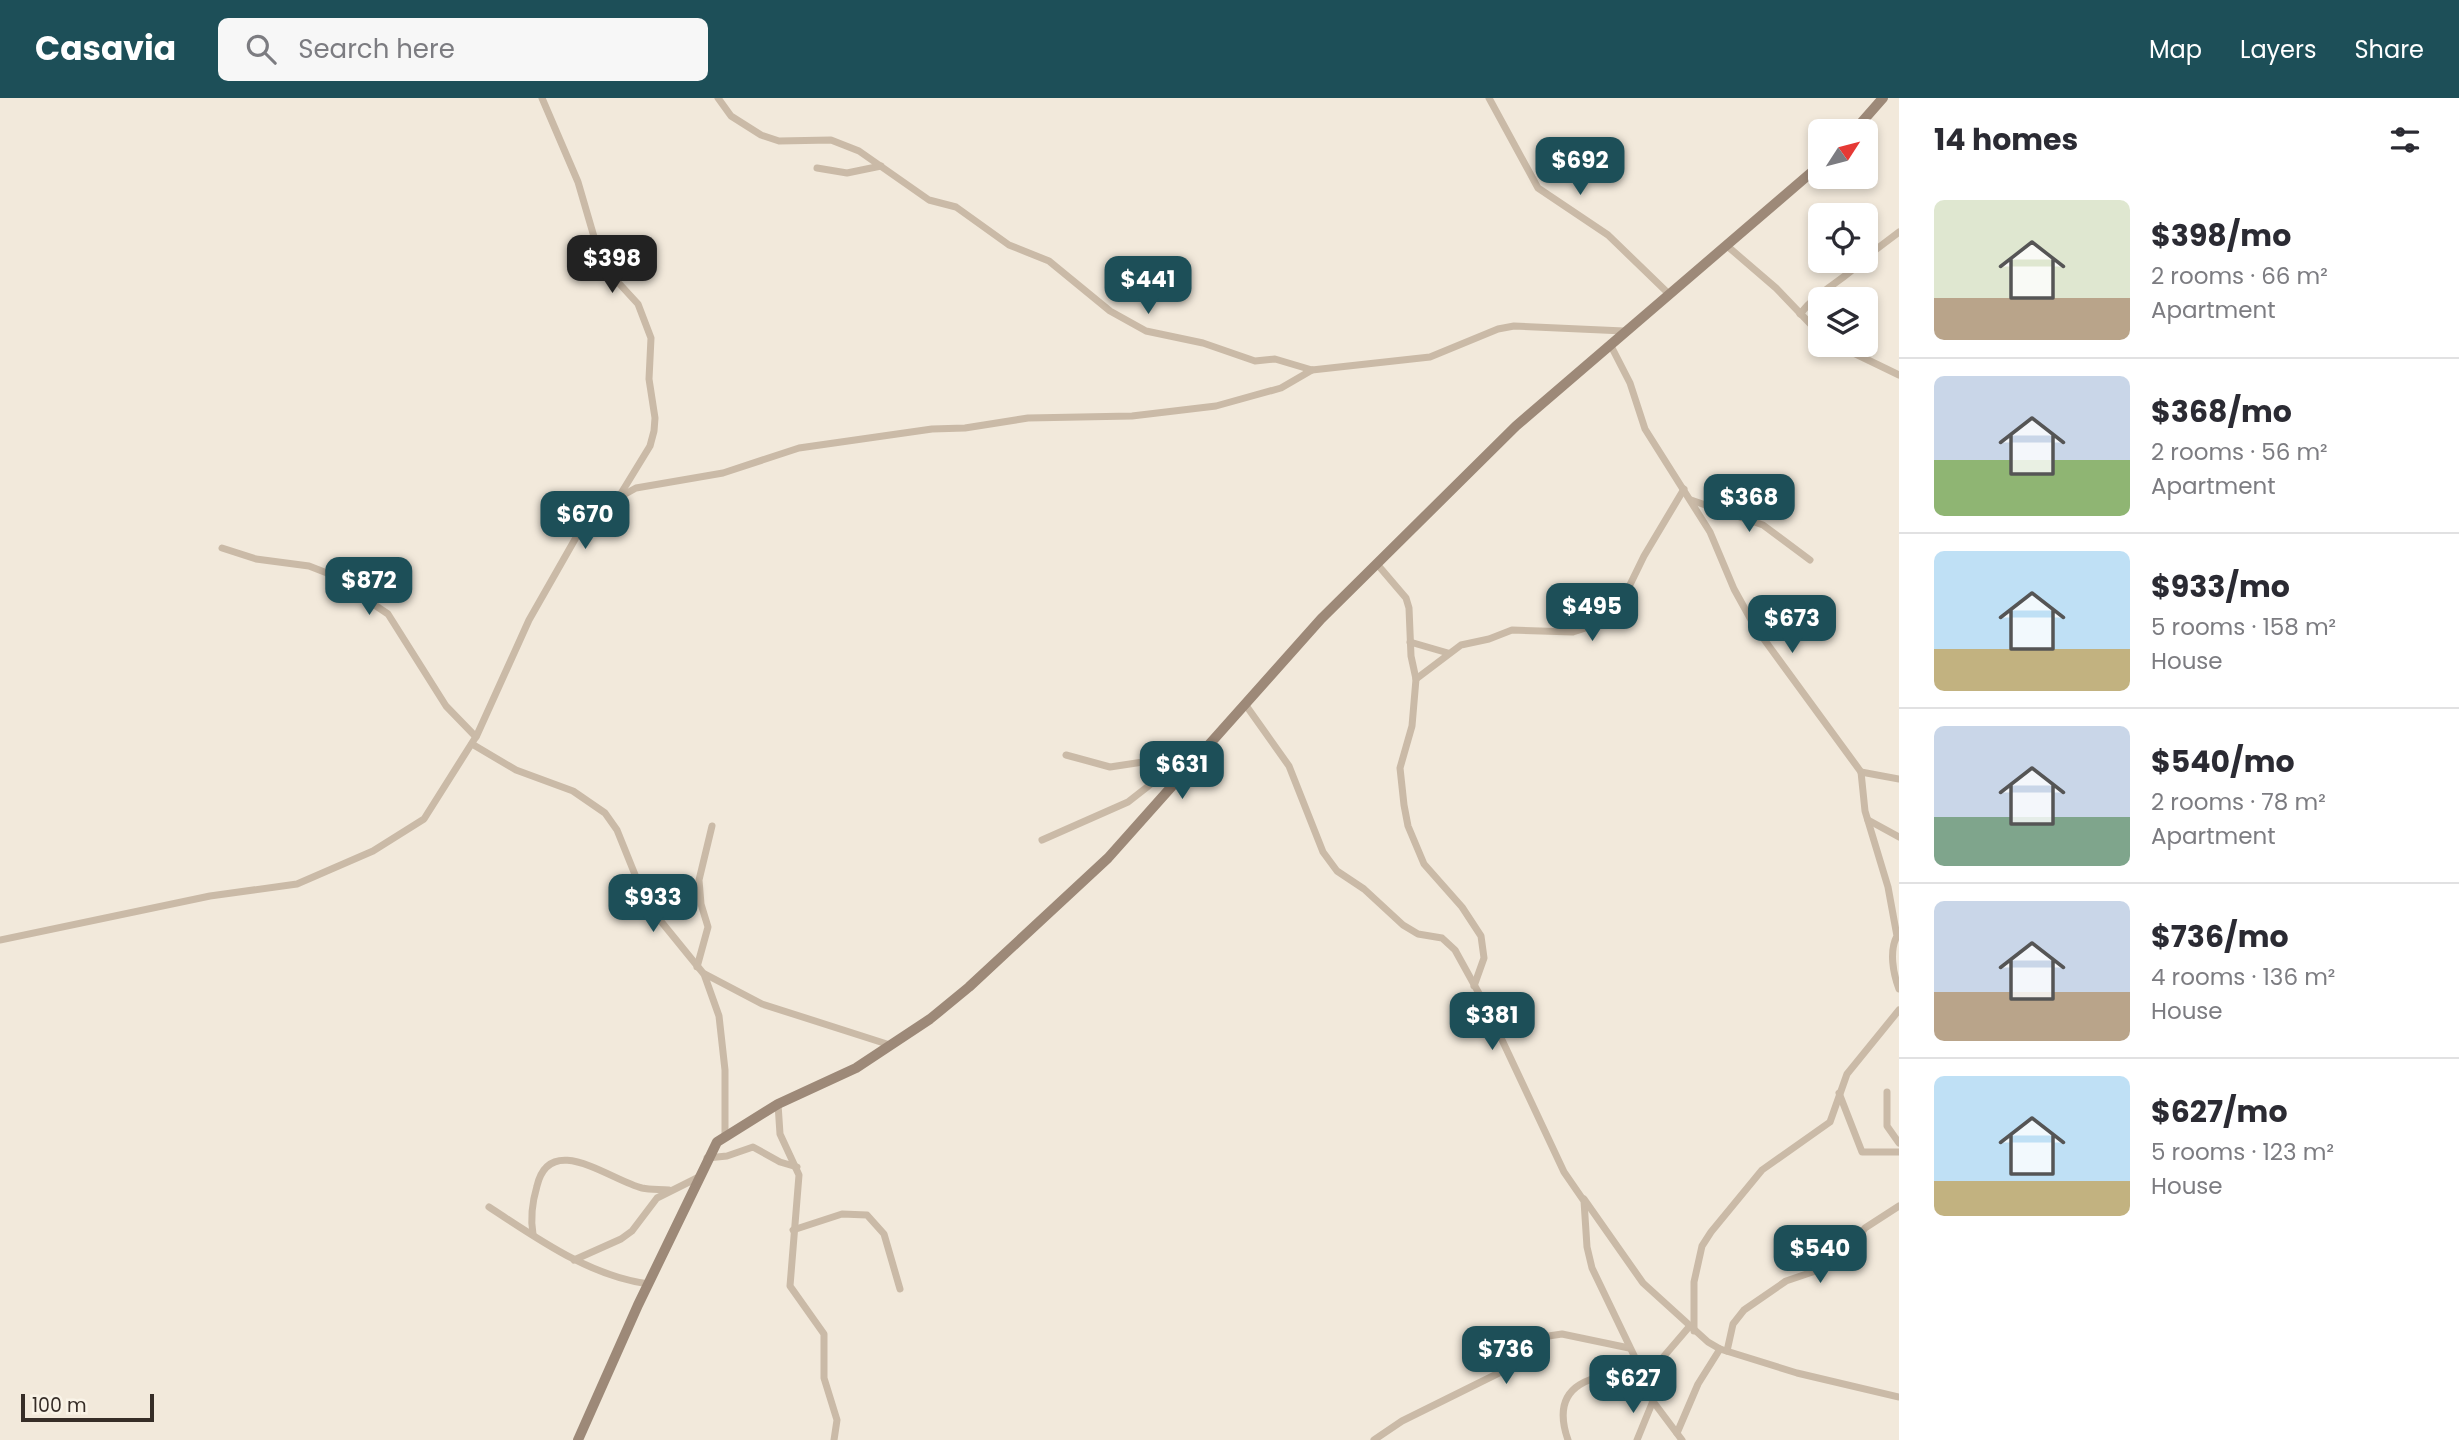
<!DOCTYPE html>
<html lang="en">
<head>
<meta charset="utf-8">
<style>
  :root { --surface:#fff; --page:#f7f7f7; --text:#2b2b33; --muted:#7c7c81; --line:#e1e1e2; --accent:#1d4f58 }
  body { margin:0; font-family:Poppins,sans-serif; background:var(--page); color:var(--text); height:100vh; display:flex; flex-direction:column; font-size:26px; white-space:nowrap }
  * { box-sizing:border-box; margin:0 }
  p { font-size:23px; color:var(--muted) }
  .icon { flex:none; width:38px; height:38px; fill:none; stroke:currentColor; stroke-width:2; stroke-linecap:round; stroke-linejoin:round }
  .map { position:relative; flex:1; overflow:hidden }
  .side { display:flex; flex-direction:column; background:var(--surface); width:560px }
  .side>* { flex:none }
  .needle { width:46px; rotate:54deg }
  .buttons { position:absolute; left:1808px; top:21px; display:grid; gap:14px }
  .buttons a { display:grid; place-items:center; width:70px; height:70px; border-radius:10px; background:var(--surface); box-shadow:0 4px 10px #0003; font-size:35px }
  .scale { position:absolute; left:21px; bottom:18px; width:133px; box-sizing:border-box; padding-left:7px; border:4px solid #362d27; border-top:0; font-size:19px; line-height:24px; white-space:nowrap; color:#362d27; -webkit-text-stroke:5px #f9f3e7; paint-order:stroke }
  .price { position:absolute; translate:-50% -60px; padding:0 16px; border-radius:14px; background:var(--accent); color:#fff; font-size:23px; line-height:46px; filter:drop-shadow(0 2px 4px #0008) }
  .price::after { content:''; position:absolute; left:50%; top:42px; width:21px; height:16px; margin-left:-10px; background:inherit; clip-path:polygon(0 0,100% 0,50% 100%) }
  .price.active { background:#222; color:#fff }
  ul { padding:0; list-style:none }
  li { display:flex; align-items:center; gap:21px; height:175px; padding:0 35px }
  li+li { border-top:2px solid var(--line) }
  li span { display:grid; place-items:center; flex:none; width:196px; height:140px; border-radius:10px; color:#555 }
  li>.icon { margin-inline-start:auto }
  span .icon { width:84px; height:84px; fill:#fffc; stroke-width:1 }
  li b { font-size:30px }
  h2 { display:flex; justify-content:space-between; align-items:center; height:84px; padding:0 35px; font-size:30px }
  header { display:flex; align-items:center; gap:42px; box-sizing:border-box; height:98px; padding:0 35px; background:var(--accent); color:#fff }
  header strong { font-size:33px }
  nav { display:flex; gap:38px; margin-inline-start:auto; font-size:24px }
  .search { width:490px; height:63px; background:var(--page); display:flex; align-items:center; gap:18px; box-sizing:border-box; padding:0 24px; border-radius:10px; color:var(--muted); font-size:26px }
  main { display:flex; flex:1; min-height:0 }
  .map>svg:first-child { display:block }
</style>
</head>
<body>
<header>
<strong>Casavia</strong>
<div class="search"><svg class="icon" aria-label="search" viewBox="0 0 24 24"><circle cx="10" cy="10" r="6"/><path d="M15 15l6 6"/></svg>Search here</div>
<nav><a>Map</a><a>Layers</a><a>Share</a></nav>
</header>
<main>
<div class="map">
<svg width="1899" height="1342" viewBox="0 0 1899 1342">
  <rect width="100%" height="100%" fill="#f2e9db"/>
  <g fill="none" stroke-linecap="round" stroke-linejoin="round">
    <g stroke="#cabaa7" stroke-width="7">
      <path d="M542 0 578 84 597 149 615 181 638 206 651 240 649 281 655 320 654 333 650 348 620 397"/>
      <path d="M718 0 731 18 761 37 779 43 831 42 859 53 929 102 956 109 1009 147 1049 163 1110 213 1146 233 1203 245 1255 263 1275 261 1312 272 1430 259 1498 231 1514 228 1624 233"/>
      <path d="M1489 0 1538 90 1608 137 1669 196"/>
      <path d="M817 70 847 75 881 68"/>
      <path d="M1726 147 1776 190 1820 236"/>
      <path d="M1866 159 1899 134"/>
      <path d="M1800 216C1818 193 1843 183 1862 163"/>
      <path d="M1610 246 1630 285 1645 331 1710 434 1734 491 1755 529 1861 674 1865 713 1888 789 1897 838C1889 853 1893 875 1899 891"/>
      <path d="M1837 247 1899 277"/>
      <path d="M1691 402 1763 427 1810 462"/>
      <path d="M222 450 256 461 309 468 327 475 388 516 446 608 476 639"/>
      <path d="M1377 466 1406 500 1409 510 1411 558 1416 581 1412 628 1400 670 1404 707 1408 728 1424 766 1462 809 1481 838 1484 860 1474 888"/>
      <path d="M1410 544 1448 555"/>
      <path d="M1416 581 1461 547 1489 541 1512 532 1573 534 1598 526 1624 499 1644 458 1684 391"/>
      <path d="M1245 606 1289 668 1323 754 1337 773 1364 791 1403 827 1418 836 1442 840 1455 852 1487 910 1564 1074 1584 1103 1587 1149 1592 1170 1641 1272 1640 1286 1682 1342"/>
      <path d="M472 646 516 672 573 693 605 715 617 732 642 794 655 816 703 875 762 906 890 947"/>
      <path d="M1066 657 1110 669 1143 664 1160 679"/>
      <path d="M1861 674 1899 681"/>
      <path d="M1868 722 1899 739"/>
      <path d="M1042 742 1128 704 1160 679H1182"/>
      <path d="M0 842 210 798 297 786 373 753 424 721 477 637 529 522 578 436 598 411 636 390 723 375 799 350 932 331 965 330 1028 320 1132 318 1216 308 1281 290 1312 272"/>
      <path d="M697 869 708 829 701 806 699 782 712 728"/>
      <path d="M704 876 719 918 725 972V1037"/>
      <path d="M1887 994V1028L1899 1045"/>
      <path d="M1839 995 1862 1054H1899"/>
      <path d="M778 1006 780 1036 799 1077 790 1188 824 1236V1280L837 1322 834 1342"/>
      <path d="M707 1060 727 1058 753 1049 780 1064 797 1069"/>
      <path d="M1584 1101 1643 1185 1708 1244 1720 1251 1797 1275 1899 1299"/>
      <path d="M489 1109C538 1141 589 1178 649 1186"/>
      <path d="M793 1132 842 1116 867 1117 884 1136 900 1191"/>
      <path d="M533 1136C530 1119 532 1105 537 1088 550 1033 610 1082 642 1090 651 1092 660 1091 669 1092"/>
      <path d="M574 1162 621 1141 632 1133 657 1100 699 1079"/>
      <path d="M1694 1233V1184L1702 1148 1711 1134 1762 1072 1830 1024 1847 976 1899 912"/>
      <path d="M1727 1253 1733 1226 1744 1212 1786 1183 1830 1168 1848 1155 1865 1130 1899 1108"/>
      <path d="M1641 1285 1689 1229"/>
      <path d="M1677 1335 1698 1286 1720 1251"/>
      <path d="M1374 1342 1402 1323 1505 1272 1535 1240 1562 1236 1629 1250"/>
      <path d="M1568 1342C1547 1282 1597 1277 1641 1272"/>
      <path d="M1637 1342 1653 1303"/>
    </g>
    <g stroke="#9d8978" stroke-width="10">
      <path d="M1854 33 1883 0"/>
      <path d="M578 1342 638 1207 717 1044 778 1006 856 970 930 921 969 889 1108 760 1321 521 1516 328 1820 67"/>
    </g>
  </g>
</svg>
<div class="buttons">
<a><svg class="needle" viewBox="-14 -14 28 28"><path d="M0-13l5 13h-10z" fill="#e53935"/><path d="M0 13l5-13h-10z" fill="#7c7c81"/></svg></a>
<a><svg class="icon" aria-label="locate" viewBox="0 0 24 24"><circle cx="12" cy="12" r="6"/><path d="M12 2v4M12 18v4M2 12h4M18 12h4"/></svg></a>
<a><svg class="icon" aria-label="layers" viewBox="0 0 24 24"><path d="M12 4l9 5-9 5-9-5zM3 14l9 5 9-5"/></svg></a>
</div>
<div class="scale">100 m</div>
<b class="price" style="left:1580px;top:99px">$692</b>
<b class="price active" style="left:612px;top:197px">$398</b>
<b class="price" style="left:1148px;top:218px">$441</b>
<b class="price" style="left:1749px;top:436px">$368</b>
<b class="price" style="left:585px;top:453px">$670</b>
<b class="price" style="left:369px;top:519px">$872</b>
<b class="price" style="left:1592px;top:545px">$495</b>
<b class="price" style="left:1792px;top:557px">$673</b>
<b class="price" style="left:1182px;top:703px">$631</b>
<b class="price" style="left:653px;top:836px">$933</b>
<b class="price" style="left:1492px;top:954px">$381</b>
<b class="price" style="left:1820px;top:1187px">$540</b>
<b class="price" style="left:1506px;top:1288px">$736</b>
<b class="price" style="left:1633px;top:1317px">$627</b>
</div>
<section class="side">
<h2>14 homes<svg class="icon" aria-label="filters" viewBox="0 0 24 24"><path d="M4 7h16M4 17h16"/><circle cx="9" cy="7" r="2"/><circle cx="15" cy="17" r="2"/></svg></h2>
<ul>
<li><span style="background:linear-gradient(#dfe7d0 70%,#b9a48a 0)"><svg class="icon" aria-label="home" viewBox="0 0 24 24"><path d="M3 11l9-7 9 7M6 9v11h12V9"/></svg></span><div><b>$398/mo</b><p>2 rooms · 66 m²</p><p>Apartment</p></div></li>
<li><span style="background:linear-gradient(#c9d6e8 60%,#8fb573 0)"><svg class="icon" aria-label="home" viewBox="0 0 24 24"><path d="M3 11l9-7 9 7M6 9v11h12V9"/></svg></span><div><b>$368/mo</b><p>2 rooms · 56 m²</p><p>Apartment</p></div></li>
<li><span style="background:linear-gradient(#bfe0f5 70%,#c2b280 0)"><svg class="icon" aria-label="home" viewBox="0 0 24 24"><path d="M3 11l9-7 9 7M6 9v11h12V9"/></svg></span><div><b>$933/mo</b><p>5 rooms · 158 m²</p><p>House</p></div></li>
<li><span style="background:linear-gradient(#c9d6e8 65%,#7fa58c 0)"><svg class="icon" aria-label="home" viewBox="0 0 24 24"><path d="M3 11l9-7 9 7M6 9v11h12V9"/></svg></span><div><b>$540/mo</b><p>2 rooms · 78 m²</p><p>Apartment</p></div></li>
<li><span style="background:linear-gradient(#c9d6e8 65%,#b9a48a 0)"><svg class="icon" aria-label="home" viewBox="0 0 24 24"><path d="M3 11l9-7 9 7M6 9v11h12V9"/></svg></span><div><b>$736/mo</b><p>4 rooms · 136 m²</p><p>House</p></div></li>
<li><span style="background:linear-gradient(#bfe0f5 75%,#c2b280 0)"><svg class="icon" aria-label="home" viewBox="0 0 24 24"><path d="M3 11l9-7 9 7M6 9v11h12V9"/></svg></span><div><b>$627/mo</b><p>5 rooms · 123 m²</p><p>House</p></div></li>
</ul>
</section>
</main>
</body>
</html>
